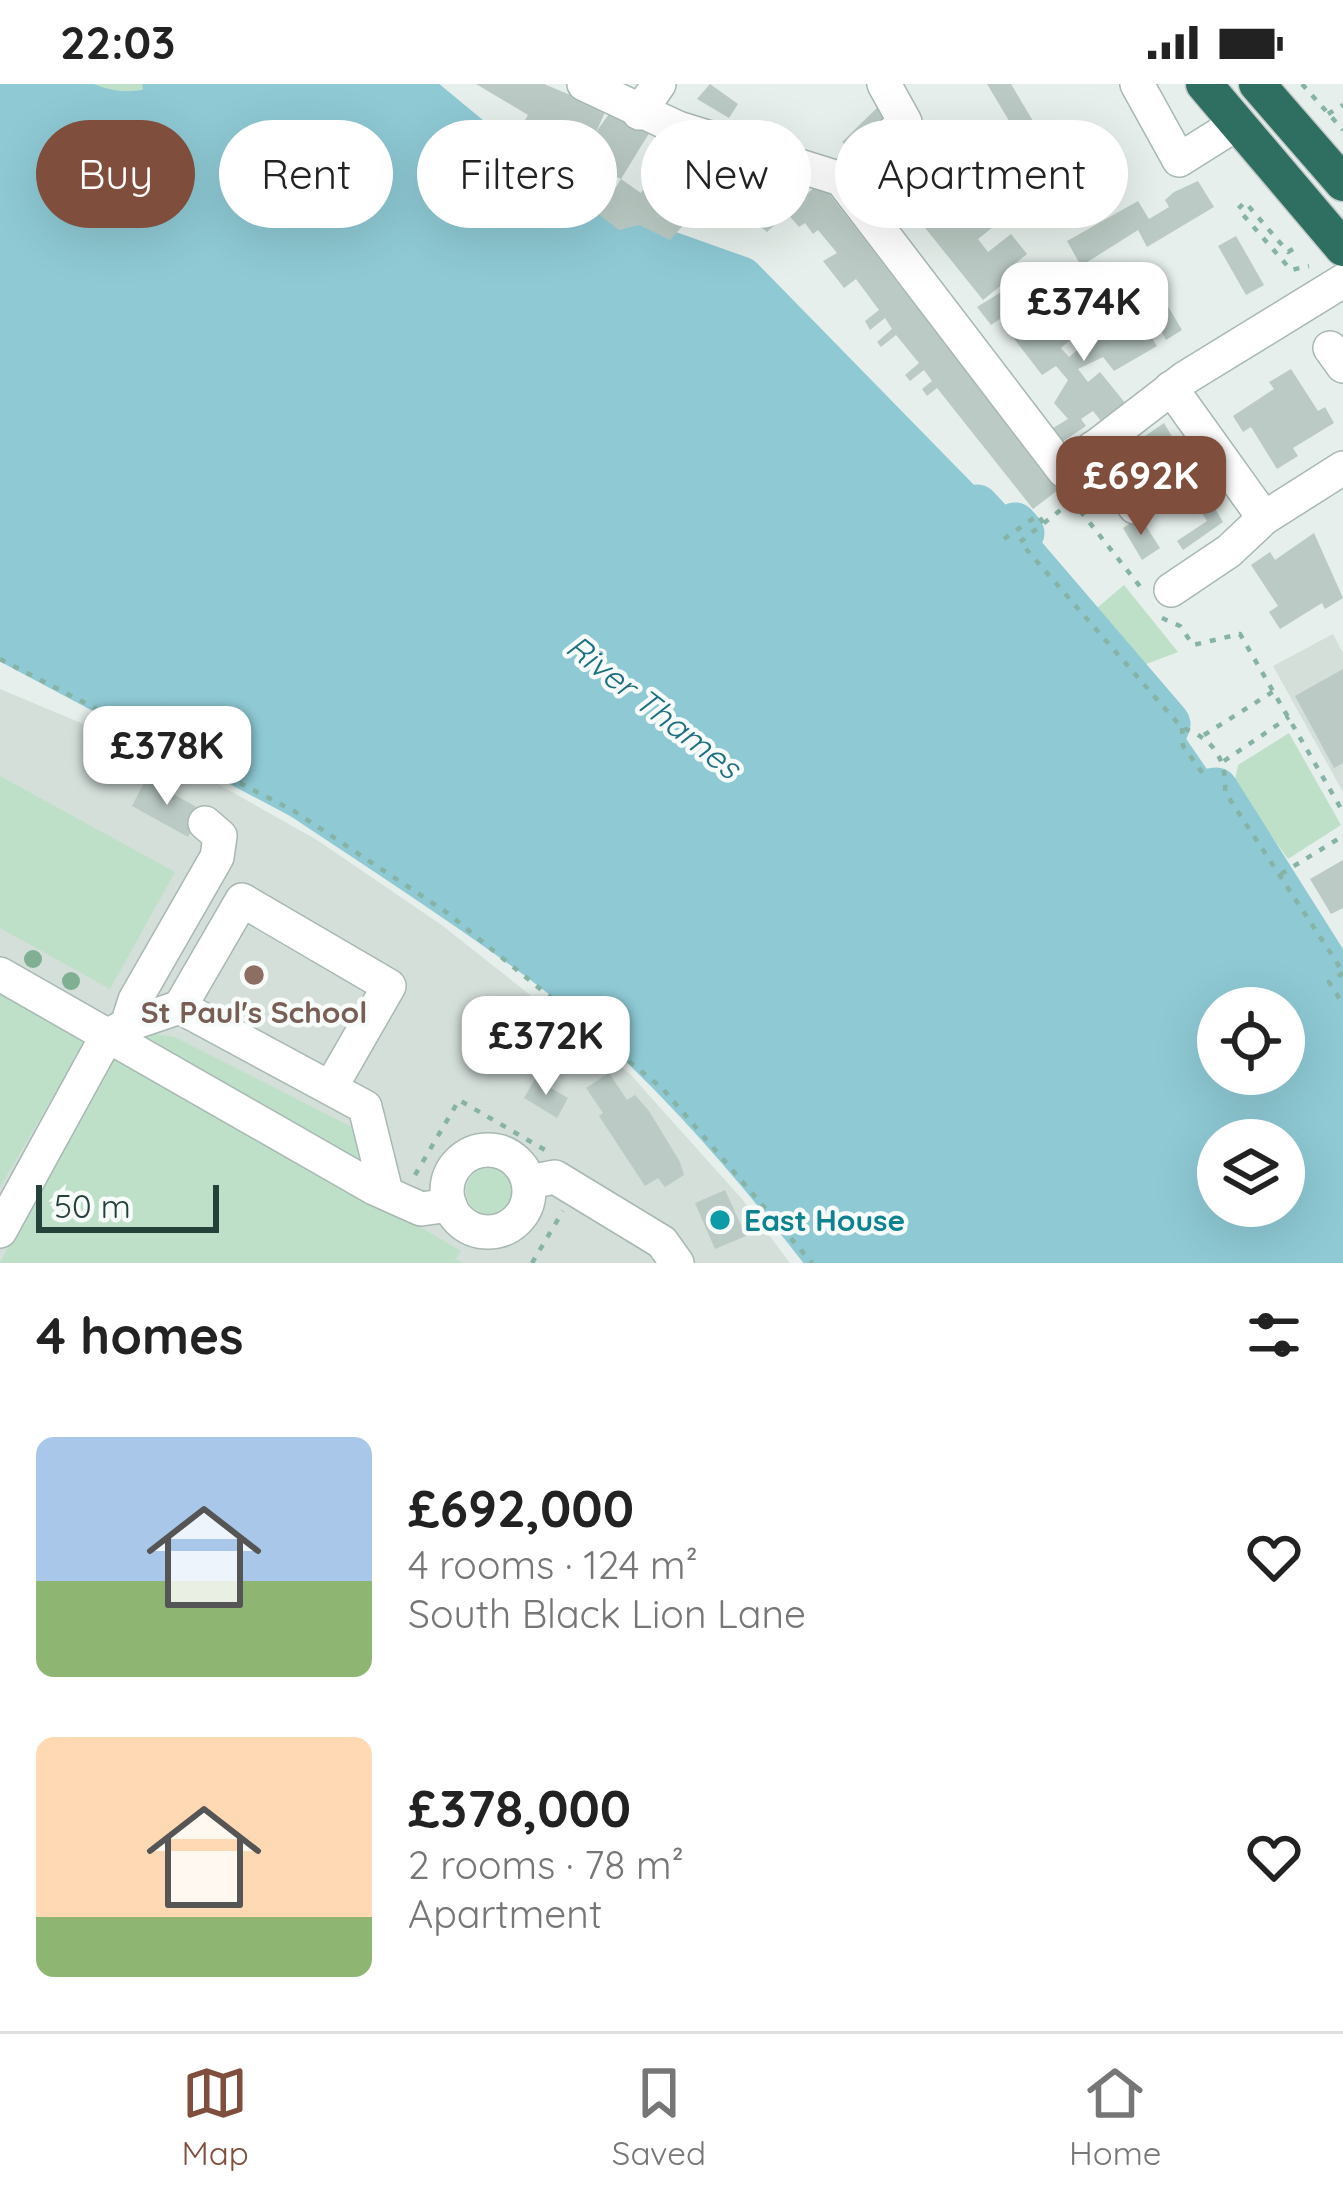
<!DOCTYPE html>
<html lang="en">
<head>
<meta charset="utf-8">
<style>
  :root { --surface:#fff; --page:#f2f2f2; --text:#222; --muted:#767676; --line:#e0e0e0; --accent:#804e3d }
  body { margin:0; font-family:Quicksand,sans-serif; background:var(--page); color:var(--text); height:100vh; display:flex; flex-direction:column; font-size:45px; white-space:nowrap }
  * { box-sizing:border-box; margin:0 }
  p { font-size:39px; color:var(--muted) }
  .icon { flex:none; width:66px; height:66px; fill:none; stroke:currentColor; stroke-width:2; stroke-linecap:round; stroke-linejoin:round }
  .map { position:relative; height:1179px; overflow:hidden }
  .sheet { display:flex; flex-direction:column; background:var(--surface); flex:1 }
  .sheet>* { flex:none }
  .banner { position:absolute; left:36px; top:36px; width:1272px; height:108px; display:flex; gap:24px }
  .fabs { position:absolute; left:1197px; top:903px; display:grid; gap:24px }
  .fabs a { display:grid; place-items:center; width:108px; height:108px; border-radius:50%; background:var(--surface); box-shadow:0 12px 48px #0002; font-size:60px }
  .scale { position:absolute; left:36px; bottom:30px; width:183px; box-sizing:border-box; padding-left:12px; border:6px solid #24423a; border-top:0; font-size:33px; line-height:42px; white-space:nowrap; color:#24423a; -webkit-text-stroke:9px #f7fbf9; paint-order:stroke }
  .price { position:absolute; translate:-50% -102px; padding:0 27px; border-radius:24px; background:#fff; color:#222; font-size:39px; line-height:78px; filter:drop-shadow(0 3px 6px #0008) }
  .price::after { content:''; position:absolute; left:50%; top:72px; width:36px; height:27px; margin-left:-18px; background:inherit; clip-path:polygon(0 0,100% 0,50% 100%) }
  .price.on { background:var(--accent); color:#fff }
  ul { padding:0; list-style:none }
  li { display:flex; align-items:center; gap:36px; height:300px; padding:0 36px }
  li span { display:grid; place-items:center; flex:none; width:336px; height:240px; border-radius:18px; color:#555 }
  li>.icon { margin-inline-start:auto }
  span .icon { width:144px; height:144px; fill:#fffc; stroke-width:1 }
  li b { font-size:51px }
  h2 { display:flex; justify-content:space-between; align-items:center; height:144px; padding:0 36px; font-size:51px }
  .chip { padding:0 42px; border-radius:54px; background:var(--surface); box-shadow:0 12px 48px #0002; font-size:42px; line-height:108px }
  .chip.on { background:var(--accent); color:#fff }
  .status { display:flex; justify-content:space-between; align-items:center; height:84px; padding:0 60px; background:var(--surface); direction:ltr }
  .status svg { height:33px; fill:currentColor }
  .menu { display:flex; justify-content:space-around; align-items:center; height:168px; border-top:3px solid var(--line); background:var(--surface); font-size:33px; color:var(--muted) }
  .menu a { display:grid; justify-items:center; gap:6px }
  .menu .on { color:var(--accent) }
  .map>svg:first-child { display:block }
</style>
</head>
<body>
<div class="status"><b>22:03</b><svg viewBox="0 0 49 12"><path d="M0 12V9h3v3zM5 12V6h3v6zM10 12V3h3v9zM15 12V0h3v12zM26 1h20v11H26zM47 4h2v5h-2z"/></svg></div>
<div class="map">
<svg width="1343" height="1179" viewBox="0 0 1343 1179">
  <rect width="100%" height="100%" fill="#e6efeb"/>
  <g fill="#d4dfda">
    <path d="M1333 550 1343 569V708L1273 582Z"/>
    <path d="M0 605 193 686 317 756 443 842 630 990 742 1115 790 1179H0Z"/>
  </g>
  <g fill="#bfe0c8">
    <path d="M53 0H165L167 19C134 41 78 26 53 0Z"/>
    <path d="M1124 501 1178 568 1136 584 1090 530Z"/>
    <path d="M1289 649 1341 741 1288 775 1234 701 1238 681Z"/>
    <path d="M0 692 175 788 110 905 0 844Z"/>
    <path d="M0 905 85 958 0 1103Z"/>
    <path d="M142 948 175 953 362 1048 374 1098 132 955Z"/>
    <path d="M109 961 461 1167 456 1175 463 1179H0Z"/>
    <circle cx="489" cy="1107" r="23"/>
  </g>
  <path fill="#8ec9d4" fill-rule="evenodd" d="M0 0H53L78 20 108 28 144 27 167 18 165 0H404L549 119 556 112 617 151 741 195 967 425 977 423 1002 450 1015 441 1022 449 1013 458 1168 640 1161 659 1195 708 1216 706 1329 885 1313 896 1343 944V1179H832C748 1070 652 959 541 876 372 748 187 649 0 552ZM1218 924H1284V990H1218ZM1218 1056H1284V1122H1218Z"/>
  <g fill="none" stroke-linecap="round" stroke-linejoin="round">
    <g stroke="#8ec9d4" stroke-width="45">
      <path d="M53 0C78 26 134 41 167 19L165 0"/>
      <path d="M404 0 549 120 556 112 617 151 741 195 967 426 977 423 1003 451 944 475"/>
      <path d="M1003 450 1015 441 1022 449 1012 458 1168 640 1161 658 1196 709 1216 706 1329 885 1312 896 1343 944"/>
      <path d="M0 552 304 714 328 704"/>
      <path d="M358 692 304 714C383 767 463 818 540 875 651 957 748 1070 832 1179"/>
    </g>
  </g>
  <g fill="#bbcac4">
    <path d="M476 0H544L606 26 596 48 612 26 651 46 621 95 580 74 570 91 553 81 569 54 525 36 528 31Z"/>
    <path d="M710 0 738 20 729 34 697 15Z"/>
    <path d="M987 0H1011L1073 104 1056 115Z"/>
    <path d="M883 18 892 28 853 70 842 58Z"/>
    <path d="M923 39 931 49 909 66 918 76 939 59 954 77 932 94 939 103 960 86 977 108 954 127 962 137 987 117 1002 136 978 155 988 168 1011 150 1027 170 1005 188 1010 194 983 216 873 79Z"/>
    <path d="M669 63 690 82 699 73 719 91 729 81 747 98 755 89 775 106 767 115 771 118 793 98 806 111 820 98 1058 406 1033 425 937 304 927 312 922 305 932 297 924 286 910 297 905 291 919 279 896 251 881 263 877 258 892 245 885 234 870 246 865 237 879 226 856 195 844 204 823 177 837 169 818 146 813 150 805 139 799 143 787 129 767 148 749 134 742 142 723 124 714 134 695 117 683 131 688 136 670 156 639 141 619 146 599 131 621 95 641 109Z"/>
    <path d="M1198 97 1214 123 1147 163 1138 146 1081 182 1067 157 1138 117 1149 135 1169 123 1165 116 1174 108Z"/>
    <path d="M1236 152 1264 201 1246 211 1218 162Z"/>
    <path d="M1006 205 1019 222 991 241 977 223Z"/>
    <path d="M1160 209 1182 246 1166 256 1145 217Z"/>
    <path d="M1113 224 1117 231 1126 228 1134 241 1141 237 1157 262 1114 287 1103 273 1078 285 1088 298 1100 288 1126 320 1101 337 1093 327 1081 335 1086 342 1062 358 1053 344 1068 335 1054 319 1068 296 1056 282 1042 291 1012 252 1037 236 1044 243 1061 229 1065 234 1070 230 1081 246 1061 264 1069 273 1105 243 1112 254 1120 249 1107 228Z"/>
    <path d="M1291 285 1318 327 1325 323 1334 339 1293 364 1298 372 1277 385 1251 343 1243 348 1233 332 1274 305 1269 298Z"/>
    <path d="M1164 339 1223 438 1183 466 1177 457 1207 437 1176 387 1141 412 1112 375Z"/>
    <path d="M1140 433 1160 464 1142 476 1123 444Z"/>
    <path d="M1314 449 1343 514 1325 525 1322 519 1280 545 1269 528 1278 522 1251 481 1270 468 1275 476Z"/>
    <path d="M1343 585V679L1334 684 1295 612Z"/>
    <path d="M146 695 202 726 188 753 132 722Z"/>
    <path d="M1343 776V824L1331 830 1310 795Z"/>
    <path d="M609 989 627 1016 635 1011 649 1027 680 1078 684 1091 665 1103 658 1094 645 1102 599 1032 603 1029 586 1004Z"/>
    <path d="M535 995 568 1014 557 1034 524 1014Z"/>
    <path d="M725 1106 746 1152 715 1165 695 1119Z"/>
  </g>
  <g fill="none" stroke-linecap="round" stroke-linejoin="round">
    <defs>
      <g id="minor">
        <path d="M584 0 678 44 841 95 1064 387 1185 294 1343 197"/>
        <path d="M1137 0 1179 76 1238 39"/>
        <path d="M639 29 659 0"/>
        <path d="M841 95 905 38 884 0"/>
        <path d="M1330 264 1343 282"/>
        <path d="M1171 304 1264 434 1343 384"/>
        <path d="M1093 364 1135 423"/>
        <path d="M1171 506 1229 467 1264 434"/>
        <path d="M0 890 374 1104 421 1125 450 1121"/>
        <path d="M180 923 242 816 389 902 331 1003"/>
        <path d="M127 941 180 923 365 1023 386 1108"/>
        <circle cx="488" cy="1107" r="41"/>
        <path d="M529 1098 555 1093 662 1158 677 1179"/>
        <path d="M0 1147 107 952 127 941 135 916 217 773 220 752 205 739"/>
      </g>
      <g id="highway">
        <path d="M1204 0 1343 164"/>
        <path d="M1257 0 1343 99"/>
      </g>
    </defs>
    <use href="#minor" stroke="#a8b8b2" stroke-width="36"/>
    <use href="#highway" stroke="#c2cac8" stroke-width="39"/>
    <g stroke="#86b3a5" stroke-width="4.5" stroke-dasharray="6 9" stroke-linecap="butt">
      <path d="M1302 0 1343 46"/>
      <path d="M1328 30 1343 21"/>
      <path d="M1293 165 1288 168 1245 118 1238 125 1291 186 1309 182"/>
      <path d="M1071 415 1142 505"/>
      <path d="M1072 417 1020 458 1182 644C1213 654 1227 675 1225 708L1343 888"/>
      <path d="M1004 455 1038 431 1044 440"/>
      <path d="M1162 534 1180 542 1193 561 1240 550 1343 728"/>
      <path d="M0 575 294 727 446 828 663 1005 812 1179"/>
      <path d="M1182 644 1183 662 1206 694"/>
      <path d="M1204 651 1274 607"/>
      <path d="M1224 677 1289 633"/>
      <path d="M1281 790 1343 752"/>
      <path d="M1343 889 1329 898 1343 920"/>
      <path d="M415 1091 459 1016 545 1066"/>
      <path d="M532 1179 563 1127"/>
    </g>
    <use href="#minor" stroke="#fff" stroke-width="33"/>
    <use href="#highway" stroke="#2f6f62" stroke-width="36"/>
  </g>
  <g fill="#80af93">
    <circle cx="33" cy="875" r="9"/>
    <circle cx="71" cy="897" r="9"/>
  </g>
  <circle fill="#8d6e63" stroke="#f7fbf9" stroke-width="4.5" cx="254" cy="891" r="12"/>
  <circle fill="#0f9aa8" stroke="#f7fbf9" stroke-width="4.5" cx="720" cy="1136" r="12"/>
  <g text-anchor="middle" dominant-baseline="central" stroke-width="9" stroke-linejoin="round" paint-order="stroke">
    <g font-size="30" font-weight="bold" fill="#785e54" stroke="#f7fbf9">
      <text x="254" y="928">St Paul's School</text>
    </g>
    <g font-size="30" font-weight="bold" fill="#0d838f" stroke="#f7fbf9" text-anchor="start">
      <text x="744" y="1136">East House</text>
    </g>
    <g font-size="33" font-style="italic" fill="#1c6f80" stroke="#f7fbf9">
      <text transform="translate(654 622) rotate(38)">River Thames</text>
    </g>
  </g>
</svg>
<div class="fabs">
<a><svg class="icon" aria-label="locate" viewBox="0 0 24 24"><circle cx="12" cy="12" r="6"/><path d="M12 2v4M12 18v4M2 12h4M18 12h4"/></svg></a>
<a><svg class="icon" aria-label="layers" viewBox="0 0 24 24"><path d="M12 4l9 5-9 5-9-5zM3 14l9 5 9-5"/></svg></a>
</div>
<div class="scale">50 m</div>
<b class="price" style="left:1084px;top:280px">£374K</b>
<b class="price on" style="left:1141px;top:454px">£692K</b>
<b class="price" style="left:167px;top:724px">£378K</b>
<b class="price" style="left:546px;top:1014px">£372K</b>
<div class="banner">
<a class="chip on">Buy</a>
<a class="chip">Rent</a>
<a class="chip">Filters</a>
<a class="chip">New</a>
<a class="chip">Apartment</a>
</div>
</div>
<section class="sheet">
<h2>4 homes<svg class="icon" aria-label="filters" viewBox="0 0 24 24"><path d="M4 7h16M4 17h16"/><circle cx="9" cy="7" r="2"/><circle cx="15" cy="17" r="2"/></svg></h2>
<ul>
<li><span style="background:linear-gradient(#a9c7e8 60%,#8fb573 0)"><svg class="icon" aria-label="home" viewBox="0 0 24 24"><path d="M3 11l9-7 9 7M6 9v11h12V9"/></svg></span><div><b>£692,000</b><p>4 rooms · 124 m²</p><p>South Black Lion Lane</p></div><svg class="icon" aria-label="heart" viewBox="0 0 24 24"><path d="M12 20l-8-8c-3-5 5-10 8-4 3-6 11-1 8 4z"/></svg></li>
<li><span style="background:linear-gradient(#ffd9b3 75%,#8fb573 0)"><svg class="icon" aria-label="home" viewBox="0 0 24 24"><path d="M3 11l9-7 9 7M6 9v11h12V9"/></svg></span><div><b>£378,000</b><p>2 rooms · 78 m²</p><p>Apartment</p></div><svg class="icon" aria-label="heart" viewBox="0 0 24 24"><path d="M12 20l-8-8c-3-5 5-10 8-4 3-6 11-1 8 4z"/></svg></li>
</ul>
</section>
<nav class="menu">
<a class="on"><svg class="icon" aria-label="map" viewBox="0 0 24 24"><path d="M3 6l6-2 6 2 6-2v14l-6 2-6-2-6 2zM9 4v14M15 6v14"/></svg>Map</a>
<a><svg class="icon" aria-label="saved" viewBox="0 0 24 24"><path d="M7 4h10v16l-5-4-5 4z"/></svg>Saved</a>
<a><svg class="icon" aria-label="home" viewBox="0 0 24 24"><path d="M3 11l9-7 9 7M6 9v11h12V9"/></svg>Home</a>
</nav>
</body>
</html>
